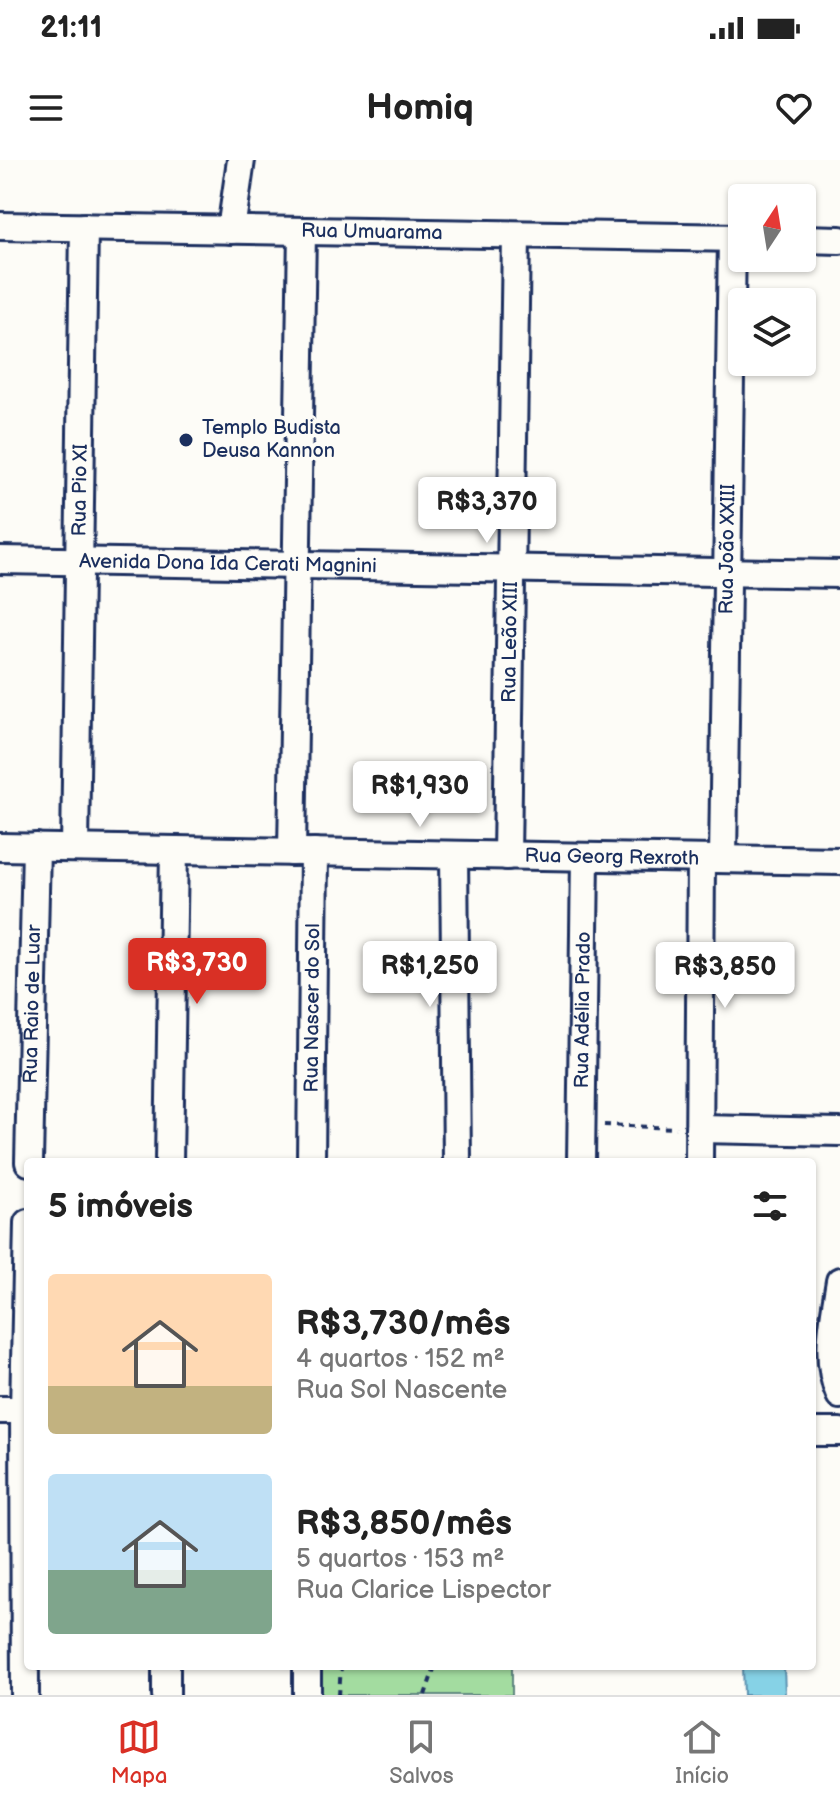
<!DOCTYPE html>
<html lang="pt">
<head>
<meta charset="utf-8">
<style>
  :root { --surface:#fff; --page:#f6f6f6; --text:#222; --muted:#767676; --line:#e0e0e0; --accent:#d93025 }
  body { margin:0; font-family:"Balsamiq Sans",sans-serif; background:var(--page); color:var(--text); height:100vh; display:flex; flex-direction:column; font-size:30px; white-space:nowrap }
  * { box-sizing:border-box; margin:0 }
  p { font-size:26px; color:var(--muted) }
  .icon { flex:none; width:44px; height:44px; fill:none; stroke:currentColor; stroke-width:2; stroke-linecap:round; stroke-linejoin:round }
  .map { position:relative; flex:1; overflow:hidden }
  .details { position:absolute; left:24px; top:998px; width:792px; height:512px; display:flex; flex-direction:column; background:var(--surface); border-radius:8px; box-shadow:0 2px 6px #0004 }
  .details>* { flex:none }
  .needle { width:52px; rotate:12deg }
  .buttons { position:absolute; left:728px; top:24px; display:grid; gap:16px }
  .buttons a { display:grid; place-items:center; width:88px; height:88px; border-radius:8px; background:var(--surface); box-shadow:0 2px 6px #0004; font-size:40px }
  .price { position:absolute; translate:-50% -68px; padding:0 18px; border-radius:8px; background:#fff; color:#222; font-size:26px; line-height:52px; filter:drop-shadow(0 2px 4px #0008) }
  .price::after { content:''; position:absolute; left:50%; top:48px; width:24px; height:18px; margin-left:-12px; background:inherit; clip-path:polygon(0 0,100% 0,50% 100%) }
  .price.current { background:var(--accent); color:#fff }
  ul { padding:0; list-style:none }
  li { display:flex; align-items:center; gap:24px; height:200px; padding:0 24px }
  li span { display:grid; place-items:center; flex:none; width:224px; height:160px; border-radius:8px; color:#555 }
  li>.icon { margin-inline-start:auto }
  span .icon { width:96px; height:96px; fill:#fffc; stroke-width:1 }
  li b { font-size:34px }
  h2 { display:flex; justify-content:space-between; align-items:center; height:96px; padding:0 24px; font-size:34px }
  .status { display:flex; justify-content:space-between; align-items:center; height:56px; padding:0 40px; background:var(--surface); direction:ltr }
  .status svg { height:22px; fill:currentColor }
  header { display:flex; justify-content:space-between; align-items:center; height:104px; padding:0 24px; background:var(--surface); font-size:36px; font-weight:700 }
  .tab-bar { display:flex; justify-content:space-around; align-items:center; height:112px; border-top:2px solid var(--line); background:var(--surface); font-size:22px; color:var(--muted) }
  .tab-bar a { display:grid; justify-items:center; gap:4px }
  .tab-bar .current { color:var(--accent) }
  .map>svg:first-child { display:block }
</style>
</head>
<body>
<div class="status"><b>21:11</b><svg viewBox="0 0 49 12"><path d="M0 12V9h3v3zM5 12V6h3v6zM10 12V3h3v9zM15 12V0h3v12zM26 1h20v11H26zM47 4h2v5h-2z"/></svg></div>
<header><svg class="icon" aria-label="menu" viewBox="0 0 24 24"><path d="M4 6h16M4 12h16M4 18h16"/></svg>Homiq<svg class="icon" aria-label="heart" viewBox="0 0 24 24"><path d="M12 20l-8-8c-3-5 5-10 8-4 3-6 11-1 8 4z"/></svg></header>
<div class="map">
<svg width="840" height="1535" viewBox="0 0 840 1535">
  <rect width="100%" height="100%" fill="#fdfcf7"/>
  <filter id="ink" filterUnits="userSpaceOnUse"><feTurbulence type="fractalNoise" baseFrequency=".0125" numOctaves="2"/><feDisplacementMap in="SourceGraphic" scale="16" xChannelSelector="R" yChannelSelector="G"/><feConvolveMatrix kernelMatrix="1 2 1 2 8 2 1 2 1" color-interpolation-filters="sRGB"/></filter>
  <g filter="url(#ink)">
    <path fill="#a3dca0" stroke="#5f867f" stroke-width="2" d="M314 1506H512V1535H315Z"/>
    <path fill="#86d2e6" stroke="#5b91b0" stroke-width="2" d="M743 1506H784L785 1535H744Z"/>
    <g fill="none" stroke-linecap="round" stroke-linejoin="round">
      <defs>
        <g id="minor">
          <path id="s1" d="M0 66 742 78"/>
          <path d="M231 70 241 0"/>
          <path d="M802 79 840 80"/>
          <path id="s2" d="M0 400 840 414"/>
          <path id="s3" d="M0 687 840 701"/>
          <path id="s4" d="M75 688 84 67"/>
          <path d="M292 692 302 71"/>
          <path d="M454 695 457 1002"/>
          <path id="s5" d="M507 696 516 75"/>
          <path id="s6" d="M723 699 732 78"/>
          <path d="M699 969 840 972"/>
          <path id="s7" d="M29 1002 36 687"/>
          <path d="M169 1002 174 690"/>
          <path id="s8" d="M311 1002 314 692"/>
          <path id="s9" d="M581 1002 585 697"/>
          <path d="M699 1002 701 699"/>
          <path d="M840 1121C834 1159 824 1199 840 1235"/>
          <path d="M0 1250H28"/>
          <path d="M812 1272H840"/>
          <path d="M166 1506V1535"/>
          <path d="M307 1506V1535"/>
          <path d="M25 1535 24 1250 28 1063"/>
        </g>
      </defs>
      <use href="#minor" stroke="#1b2f5e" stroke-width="32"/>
      <g stroke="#1b2f5e" stroke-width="4" stroke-dasharray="6 6" stroke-linecap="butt">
        <path d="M604 965 676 968"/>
        <path d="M339 1535 341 1506"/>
        <path d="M425 1535 435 1506"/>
      </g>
      <use href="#minor" stroke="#fdfcf7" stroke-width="26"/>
    </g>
  </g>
  <circle fill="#1b2f5e" stroke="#fdfcf7" stroke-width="3" cx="186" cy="280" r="8"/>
  <g text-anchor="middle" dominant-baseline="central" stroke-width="8" stroke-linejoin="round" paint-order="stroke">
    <g font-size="20" fill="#1b2f5e" stroke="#fdfcf7">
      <text stroke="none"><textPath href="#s1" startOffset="372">Rua Umuarama</textPath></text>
      <text stroke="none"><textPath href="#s4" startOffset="358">Rua Pio XI</textPath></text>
      <text stroke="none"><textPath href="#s6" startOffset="310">Rua João XXIII</textPath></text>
      <text stroke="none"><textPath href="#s2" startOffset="228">Avenida Dona Ida Cerati Magnini</textPath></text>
      <text stroke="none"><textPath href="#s5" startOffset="214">Rua Leão XIII</textPath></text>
      <text stroke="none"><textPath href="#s3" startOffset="612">Rua Georg Rexroth</textPath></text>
      <text stroke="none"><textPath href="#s7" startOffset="158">Rua Raio de Luar</textPath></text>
      <text stroke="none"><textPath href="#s8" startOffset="154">Rua Nascer do Sol</textPath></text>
      <text stroke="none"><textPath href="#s9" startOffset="152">Rua Adélia Prado</textPath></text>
    </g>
    <g font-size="20" fill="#1b2f5e" stroke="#fdfcf7" text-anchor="start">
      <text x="202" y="268">Templo Budista<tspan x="202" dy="23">Deusa Kannon</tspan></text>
    </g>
  </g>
</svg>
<div class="buttons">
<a><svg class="needle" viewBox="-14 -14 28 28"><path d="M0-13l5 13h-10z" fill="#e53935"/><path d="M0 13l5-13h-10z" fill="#767676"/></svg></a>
<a><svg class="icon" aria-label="layers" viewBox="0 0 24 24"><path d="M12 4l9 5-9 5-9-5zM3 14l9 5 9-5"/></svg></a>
</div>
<b class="price" style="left:487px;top:385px">R$3,370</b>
<b class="price" style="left:420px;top:669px">R$1,930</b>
<b class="price current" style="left:197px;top:846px">R$3,730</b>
<b class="price" style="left:430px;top:849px">R$1,250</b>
<b class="price" style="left:725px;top:850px">R$3,850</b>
<section class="details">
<h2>5 imóveis<svg class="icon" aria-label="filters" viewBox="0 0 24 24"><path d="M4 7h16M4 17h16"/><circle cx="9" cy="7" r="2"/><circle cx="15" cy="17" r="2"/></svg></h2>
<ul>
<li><span style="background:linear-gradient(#ffd9b3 70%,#c2b280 0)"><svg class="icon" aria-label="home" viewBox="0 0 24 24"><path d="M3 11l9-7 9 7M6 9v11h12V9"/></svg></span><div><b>R$3,730/mês</b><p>4 quartos · 152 m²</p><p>Rua Sol Nascente</p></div></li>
<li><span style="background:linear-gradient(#bfe0f5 60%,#7fa58c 0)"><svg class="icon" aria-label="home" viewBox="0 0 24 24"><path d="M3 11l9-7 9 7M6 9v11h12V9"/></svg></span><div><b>R$3,850/mês</b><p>5 quartos · 153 m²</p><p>Rua Clarice Lispector</p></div></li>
</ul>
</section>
</div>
<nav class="tab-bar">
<a class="current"><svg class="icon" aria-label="map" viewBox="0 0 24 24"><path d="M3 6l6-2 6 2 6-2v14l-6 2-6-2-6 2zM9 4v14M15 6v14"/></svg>Mapa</a>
<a><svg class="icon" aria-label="saved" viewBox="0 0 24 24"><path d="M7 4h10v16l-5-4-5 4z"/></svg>Salvos</a>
<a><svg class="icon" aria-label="home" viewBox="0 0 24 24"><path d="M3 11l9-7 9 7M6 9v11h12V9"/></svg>Início</a>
</nav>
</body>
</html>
